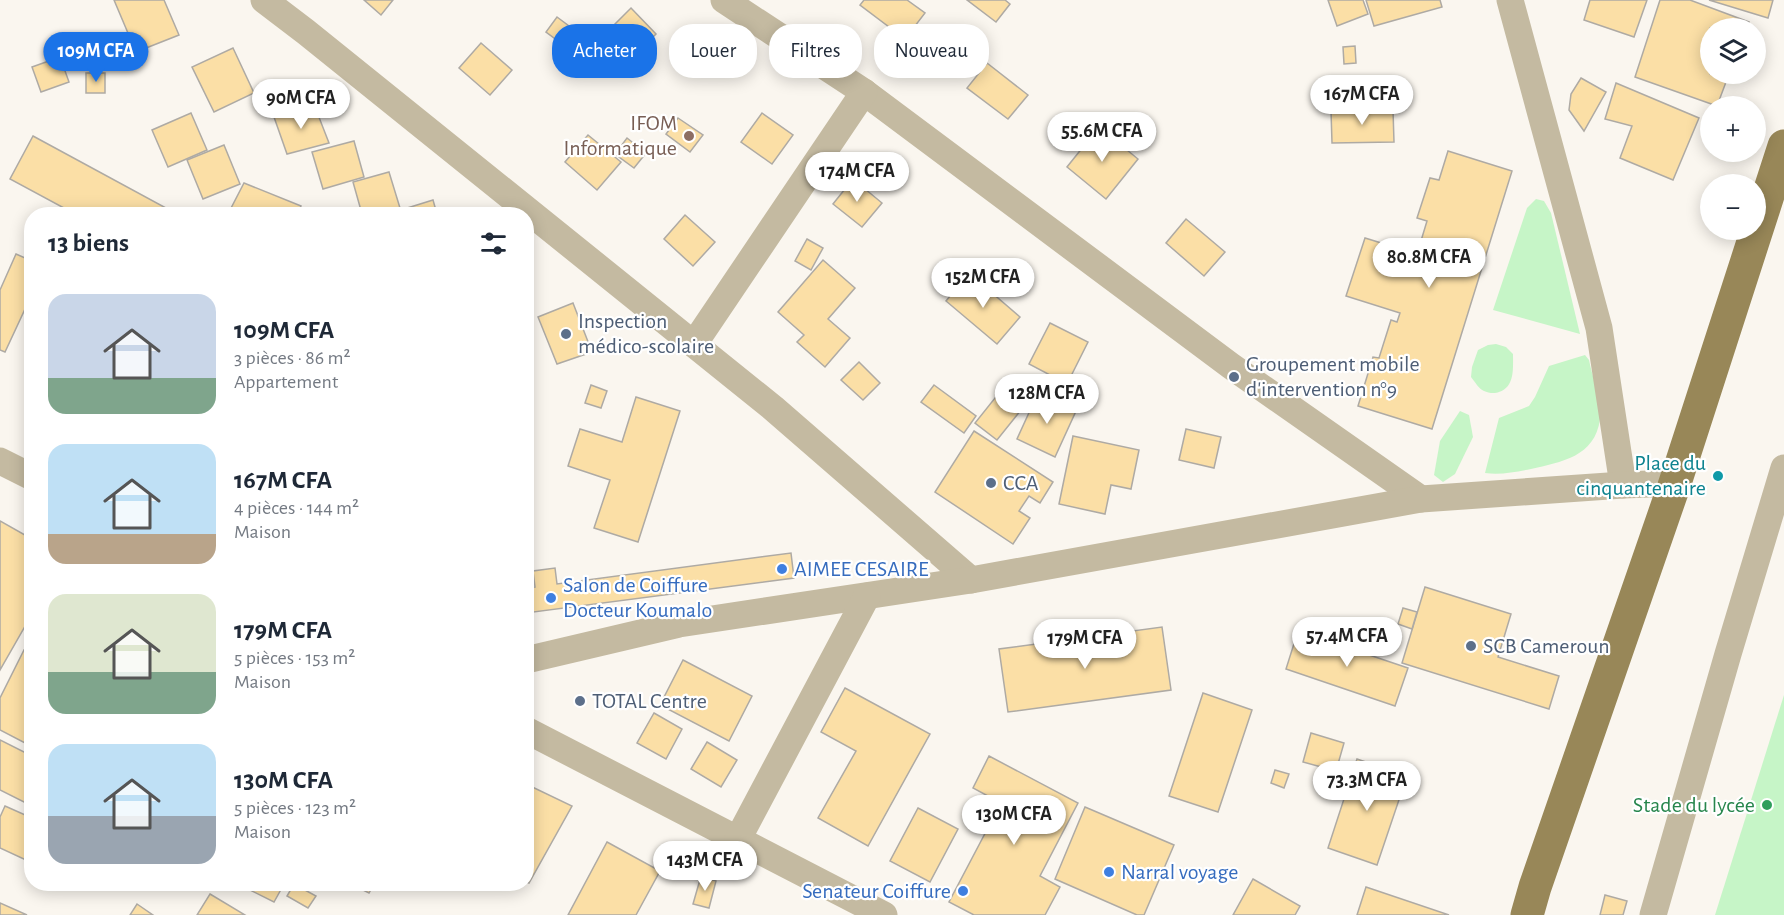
<!DOCTYPE html>
<html lang="fr">
<head>
<meta charset="utf-8">
<style>
  :root { --surface:#fff; --page:#f6f6f7; --text:#1f2937; --muted:#747a83; --accent:#1a73e8 }
  body { margin:0; font-family:"Alegreya Sans",sans-serif; background:var(--page); color:var(--text); height:100vh; display:flex; flex-direction:column; font-size:22px; white-space:nowrap }
  * { box-sizing:border-box; margin:0 }
  p { font-size:20px; color:var(--muted) }
  .icon { flex:none; width:33px; height:33px; fill:none; stroke:currentColor; stroke-width:2; stroke-linecap:round; stroke-linejoin:round }
  .map { position:relative; flex:1; overflow:hidden }
  .drawer { position:absolute; left:24px; top:207px; width:510px; height:684px; display:flex; flex-direction:column; background:var(--surface); border-radius:24px; box-shadow:0 3px 15px #0003 }
  .drawer>* { flex:none }
  .guide { position:absolute; left:552px; top:24px; width:570px; height:54px; display:flex; gap:12px }
  .buttons { position:absolute; left:1700px; top:18px; display:grid; gap:12px }
  .buttons a { display:grid; place-items:center; width:66px; height:66px; border-radius:50%; background:var(--surface); box-shadow:0 3px 15px #0003; font-size:30px }
  .price { position:absolute; translate:-50% -51px; padding:0 14px; border-radius:21px; background:#fff; color:#222; font-size:20px; line-height:39px; filter:drop-shadow(0 2px 3px #0008) }
  .price::after { content:''; position:absolute; left:50%; top:36px; width:18px; height:14px; margin-left:-9px; background:inherit; clip-path:polygon(0 0,100% 0,50% 100%) }
  .price.current { background:var(--accent); color:#fff }
  ul { padding:0; list-style:none }
  li { display:flex; align-items:center; gap:18px; height:150px; padding:0 24px }
  li span { display:grid; place-items:center; flex:none; width:168px; height:120px; border-radius:18px; color:#555 }
  li>.icon { margin-inline-start:auto }
  span .icon { width:72px; height:72px; fill:#fffc; stroke-width:1 }
  li b { font-size:26px }
  h2 { display:flex; justify-content:space-between; align-items:center; height:72px; padding:0 24px; font-size:26px }
  .tag { padding:0 21px; border-radius:24px; background:var(--surface); box-shadow:0 3px 15px #0003; font-size:21px; line-height:54px }
  .tag.current { background:var(--accent); color:#fff }
  .map>svg:first-child { display:block }
</style>
</head>
<body>
<div class="map">
<svg width="1784" height="915" viewBox="0 0 1784 915">
  <rect width="100%" height="100%" fill="#faf6ef"/>
  <g fill="#c6f5c7">
    <path d="M1536 199 1544 201 1551 213 1580 334 1493 310 1527 208Z"/>
    <path d="M1496 344 1506 347 1513 354C1513 368 1515 387 1499 392 1495 394 1488 393 1484 391 1479 389 1475 382 1471 377L1472 367 1478 350 1488 345Z"/>
    <path d="M1585 355 1589 360C1592 376 1602 402 1600 419 1595 457 1561 462 1531 469 1515 472 1501 475 1485 473L1499 418 1529 406 1535 397 1549 366Z"/>
    <path d="M1460 411 1469 415 1473 437 1455 474 1443 482 1434 475 1440 441Z"/>
    <path d="M1784 695V915H1715Z"/>
  </g>
  <g fill="#fbdfa6" stroke="#aeaaa4" stroke-width="1.5">
    <path d="M114 0H164L179 35 136 52Z"/>
    <path d="M364 0H393L381 15Z"/>
    <path d="M864 0H907L925 13 905 39 860 5Z"/>
    <path d="M967 0H1005L1010 4 996 22Z"/>
    <path d="M1328 0H1363L1368 14 1337 26Z"/>
    <path d="M1366 0H1440L1442 7 1374 26Z"/>
    <path d="M1590 0H1647L1634 37 1584 20Z"/>
    <path d="M1660 0H1690L1749 22 1746 28H1710V74H1729L1717 106 1635 77Z"/>
    <path d="M1709 0H1773L1768 18Z"/>
    <path d="M631 8 656 34 633 57 607 32Z"/>
    <path d="M557 17 577 32 566 47 546 32Z"/>
    <path d="M481 43 512 70 490 95 459 68Z"/>
    <path d="M1355 46 1356 63 1344 64 1343 47Z"/>
    <path d="M233 48 254 93 214 112 192 67Z"/>
    <path d="M60 57 69 82 41 92 32 67Z"/>
    <path d="M987 63 1028 95 1008 119 967 88Z"/>
    <rect x="86" y="73" width="19" height="20"/>
    <path d="M1581 78 1606 92 1584 131 1569 110 1571 94Z"/>
    <path d="M1616 83 1699 118 1673 180 1620 158 1632 126 1605 119Z"/>
    <path d="M315 107 329 143 287 154 274 117Z"/>
    <path d="M1393 110 1394 142 1332 143 1331 111Z"/>
    <path d="M191 113 207 150 168 167 152 130Z"/>
    <path d="M762 113 793 135 772 164 741 142Z"/>
    <path d="M678 118 703 135 690 152 666 134Z"/>
    <path d="M1099 127 1138 159 1106 199 1067 167Z"/>
    <path d="M588 135 621 162 597 190 565 162Z"/>
    <path d="M33 136 166 208 162 214H75L10 179Z"/>
    <path d="M627 138 646 153 634 168 615 154Z"/>
    <path d="M354 141 364 177 323 189 312 152Z"/>
    <path d="M224 145 240 184 203 199 187 160Z"/>
    <path d="M1448 151 1512 171 1432 429 1358 406 1373 357 1379 358 1391 320 1397 322 1400 313 1346 296 1365 238 1417 254 1427 221 1417 218 1430 178 1439 180Z"/>
    <path d="M389 172 400 208 378 214H362L353 182Z"/>
    <path d="M853 179 882 203 862 227 833 204Z"/>
    <path d="M244 183 301 206 298 214H228Z"/>
    <path d="M433 200 437 214H388Z"/>
    <path d="M685 215 715 242 693 266 664 239Z"/>
    <path d="M1186 219 1225 252 1204 276 1166 243Z"/>
    <path d="M807 239 823 248 811 270 795 261Z"/>
    <path d="M16 254 32 261V294L5 352 0 350V290Z"/>
    <path d="M823 260 855 288 828 319 850 338 825 367 797 342 804 335 778 312Z"/>
    <path d="M969 273 1020 317 997 344 946 301Z"/>
    <path d="M573 303 592 352 557 364 538 317Z"/>
    <path d="M1050 323 1088 342 1067 384 1029 364Z"/>
    <path d="M859 362 880 383 863 400 841 380Z"/>
    <path d="M1007 383 1029 400 997 440 975 423Z"/>
    <path d="M591 385 607 391 601 408 585 403Z"/>
    <path d="M934 385 976 416 964 433 921 402Z"/>
    <path d="M1038 393 1076 411 1055 457 1017 439Z"/>
    <path d="M636 397 680 411 638 542 594 528 610 480 568 466 580 429 622 442Z"/>
    <path d="M1186 429 1221 437 1214 468 1179 460Z"/>
    <path d="M974 431 1053 482 1040 503 1029 496 1019 511 1030 518 1013 544 935 492Z"/>
    <path d="M1073 436 1139 450 1131 489 1111 485 1105 514 1059 504Z"/>
    <path d="M0 521 32 539V614L0 670Z"/>
    <path d="M791 553 794 578 526 613V588L535 587 533 571 555 568 557 584Z"/>
    <path d="M1425 587 1511 614 1498 657 1559 676 1549 709 1402 663Z"/>
    <path d="M1403 608 1417 612 1412 629 1398 624Z"/>
    <path d="M1162 627 1171 690 1008 712 999 649Z"/>
    <path d="M1298 631 1408 668 1395 706 1286 669Z"/>
    <path d="M24 650 32 653V736L27 744 0 730V698Z"/>
    <path d="M683 660 752 696 729 741 660 705Z"/>
    <path d="M845 688 930 734 868 846 818 818 856 751 821 732Z"/>
    <path d="M1203 693 1252 710 1218 812 1169 796Z"/>
    <path d="M654 713 682 729 666 759 637 743Z"/>
    <path d="M1311 733 1344 743 1336 771 1303 762Z"/>
    <path d="M0 740 32 756V806L0 790Z"/>
    <path d="M707 742 737 760 721 787 691 769Z"/>
    <path d="M989 756 1078 803 1040 876 1060 887 1045 915H974L949 902 1001 803 973 788Z"/>
    <path d="M1357 759 1407 776 1377 865 1328 848Z"/>
    <path d="M1275 770 1289 774 1284 788 1271 783Z"/>
    <path d="M526 784 572 806 529 883 526 882Z"/>
    <path d="M5 806 32 818V849L26 860 0 848V817Z"/>
    <path d="M1085 807 1174 845 1144 915H1137L1055 879Z"/>
    <path d="M918 808 958 829 930 882 890 861Z"/>
    <path d="M607 842 660 871 636 915H568Z"/>
    <path d="M701 876 716 881 709 908 693 904Z"/>
    <path d="M1253 879 1300 906 1295 915H1233Z"/>
    <path d="M238 884H284L274 902Z"/>
    <path d="M294 884 316 896 308 908 287 896Z"/>
    <path d="M357 884H374L369 893 355 886Z"/>
    <path d="M1366 887 1449 915H1357Z"/>
    <path d="M210 894 245 915H197Z"/>
    <path d="M1605 895 1627 901 1623 915H1600Z"/>
    <path d="M0 903 27 915H0Z"/>
    <path d="M137 904 153 915H130Z"/>
  </g>
  <g fill="none" stroke-linecap="round" stroke-linejoin="round">
    <g stroke="#c4baa1" stroke-width="27">
      <path d="M264 0 306 32 773 408 971 580"/>
      <path d="M724 0 864 92 1231 366 1421 499"/>
      <path d="M1510 0 1599 328 1623 485"/>
      <path d="M694 344 864 92"/>
      <path d="M0 461 32 477"/>
      <path d="M526 660 679 624 971 580 1421 499 1623 485 1675 483"/>
      <path d="M526 730 884 915"/>
      <path d="M738 839 867 596"/>
      <path d="M1653 915 1728 654 1784 468"/>
    </g>
    <path stroke="#988758" stroke-width="33" d="M1527 915 1535 887 1675 483 1784 146"/>
  </g>
  <circle fill="#8d6e63" stroke="#fff" stroke-width="2" cx="689" cy="136" r="6"/>
  <g fill="#5c6f8a" stroke="#fff" stroke-width="2">
    <circle cx="566" cy="334" r="6"/>
    <circle cx="1234" cy="377" r="6"/>
    <circle cx="991" cy="483" r="6"/>
    <circle cx="1471" cy="646" r="6"/>
    <circle cx="580" cy="701" r="6"/>
  </g>
  <circle fill="#0f9aa8" stroke="#fff" stroke-width="2" cx="1718" cy="476" r="6"/>
  <g fill="#3f7fe0" stroke="#fff" stroke-width="2">
    <circle cx="782" cy="569" r="6"/>
    <circle cx="551" cy="598" r="6"/>
    <circle cx="1109" cy="872" r="6"/>
    <circle cx="963" cy="891" r="6"/>
  </g>
  <circle fill="#2e9e5b" stroke="#fff" stroke-width="2" cx="1767" cy="805" r="6"/>
  <g text-anchor="middle" dominant-baseline="central" stroke-width="4.5" stroke-linejoin="round" paint-order="stroke">
    <g font-size="22" fill="#785e54" stroke="#fff" text-anchor="end">
      <text x="677" y="123">IFOM<tspan x="677" dy="25">Informatique</tspan></text>
    </g>
    <g font-size="22" fill="#4e5e75" stroke="#fff" text-anchor="start">
      <text x="578" y="321">Inspection<tspan x="578" dy="25">médico-scolaire</tspan></text>
      <text x="1246" y="364">Groupement mobile<tspan x="1246" dy="25">d'intervention n°9</tspan></text>
      <text x="1003" y="483">CCA</text>
      <text x="1483" y="646">SCB Cameroun</text>
      <text x="592" y="701">TOTAL Centre</text>
    </g>
    <g font-size="22" fill="#0d838f" stroke="#fff" text-anchor="end">
      <text x="1706" y="463">Place du<tspan x="1706" dy="25">cinquantenaire</tspan></text>
    </g>
    <g font-size="22" fill="#366cbe" stroke="#fff" text-anchor="start">
      <text x="794" y="569">AIMEE CESAIRE</text>
      <text x="563" y="585">Salon de Coiffure<tspan x="563" dy="25">Docteur Koumalo</tspan></text>
      <text x="1121" y="872">Narral voyage</text>
      <text x="951" y="891" text-anchor="end">Senateur Coiffure</text>
    </g>
    <g font-size="22" fill="#27864d" stroke="#fff" text-anchor="end">
      <text x="1755" y="805">Stade du lycée</text>
    </g>
  </g>
</svg>
<div class="buttons">
<a><svg class="icon" aria-label="layers" viewBox="0 0 24 24"><path d="M12 4l9 5-9 5-9-5zM3 14l9 5 9-5"/></svg></a>
<a>+</a>
<a>−</a>
</div>
<b class="price current" style="left:96px;top:83px">109M CFA</b>
<b class="price" style="left:1362px;top:126px">167M CFA</b>
<b class="price" style="left:301px;top:130px">90M CFA</b>
<b class="price" style="left:1102px;top:163px">55.6M CFA</b>
<b class="price" style="left:857px;top:203px">174M CFA</b>
<b class="price" style="left:1429px;top:289px">80.8M CFA</b>
<b class="price" style="left:983px;top:309px">152M CFA</b>
<b class="price" style="left:1047px;top:425px">128M CFA</b>
<b class="price" style="left:1347px;top:668px">57.4M CFA</b>
<b class="price" style="left:1085px;top:670px">179M CFA</b>
<b class="price" style="left:1367px;top:812px">73.3M CFA</b>
<b class="price" style="left:1014px;top:846px">130M CFA</b>
<b class="price" style="left:705px;top:892px">143M CFA</b>
<div class="guide">
<a class="tag current">Acheter</a>
<a class="tag">Louer</a>
<a class="tag">Filtres</a>
<a class="tag">Nouveau</a>
</div>
<section class="drawer">
<h2>13 biens<svg class="icon" aria-label="filters" viewBox="0 0 24 24"><path d="M4 7h16M4 17h16"/><circle cx="9" cy="7" r="2"/><circle cx="15" cy="17" r="2"/></svg></h2>
<ul>
<li><span style="background:linear-gradient(#c9d6e8 70%,#7fa58c 0)"><svg class="icon" aria-label="home" viewBox="0 0 24 24"><path d="M3 11l9-7 9 7M6 9v11h12V9"/></svg></span><div><b>109M CFA</b><p>3 pièces · 86 m²</p><p>Appartement</p></div></li>
<li><span style="background:linear-gradient(#bfe0f5 75%,#b9a48a 0)"><svg class="icon" aria-label="home" viewBox="0 0 24 24"><path d="M3 11l9-7 9 7M6 9v11h12V9"/></svg></span><div><b>167M CFA</b><p>4 pièces · 144 m²</p><p>Maison</p></div></li>
<li><span style="background:linear-gradient(#dfe7d0 65%,#7fa58c 0)"><svg class="icon" aria-label="home" viewBox="0 0 24 24"><path d="M3 11l9-7 9 7M6 9v11h12V9"/></svg></span><div><b>179M CFA</b><p>5 pièces · 153 m²</p><p>Maison</p></div></li>
<li><span style="background:linear-gradient(#bfe0f5 60%,#9aa5b1 0)"><svg class="icon" aria-label="home" viewBox="0 0 24 24"><path d="M3 11l9-7 9 7M6 9v11h12V9"/></svg></span><div><b>130M CFA</b><p>5 pièces · 123 m²</p><p>Maison</p></div></li>
</ul>
</section>
</div>
</body>
</html>
